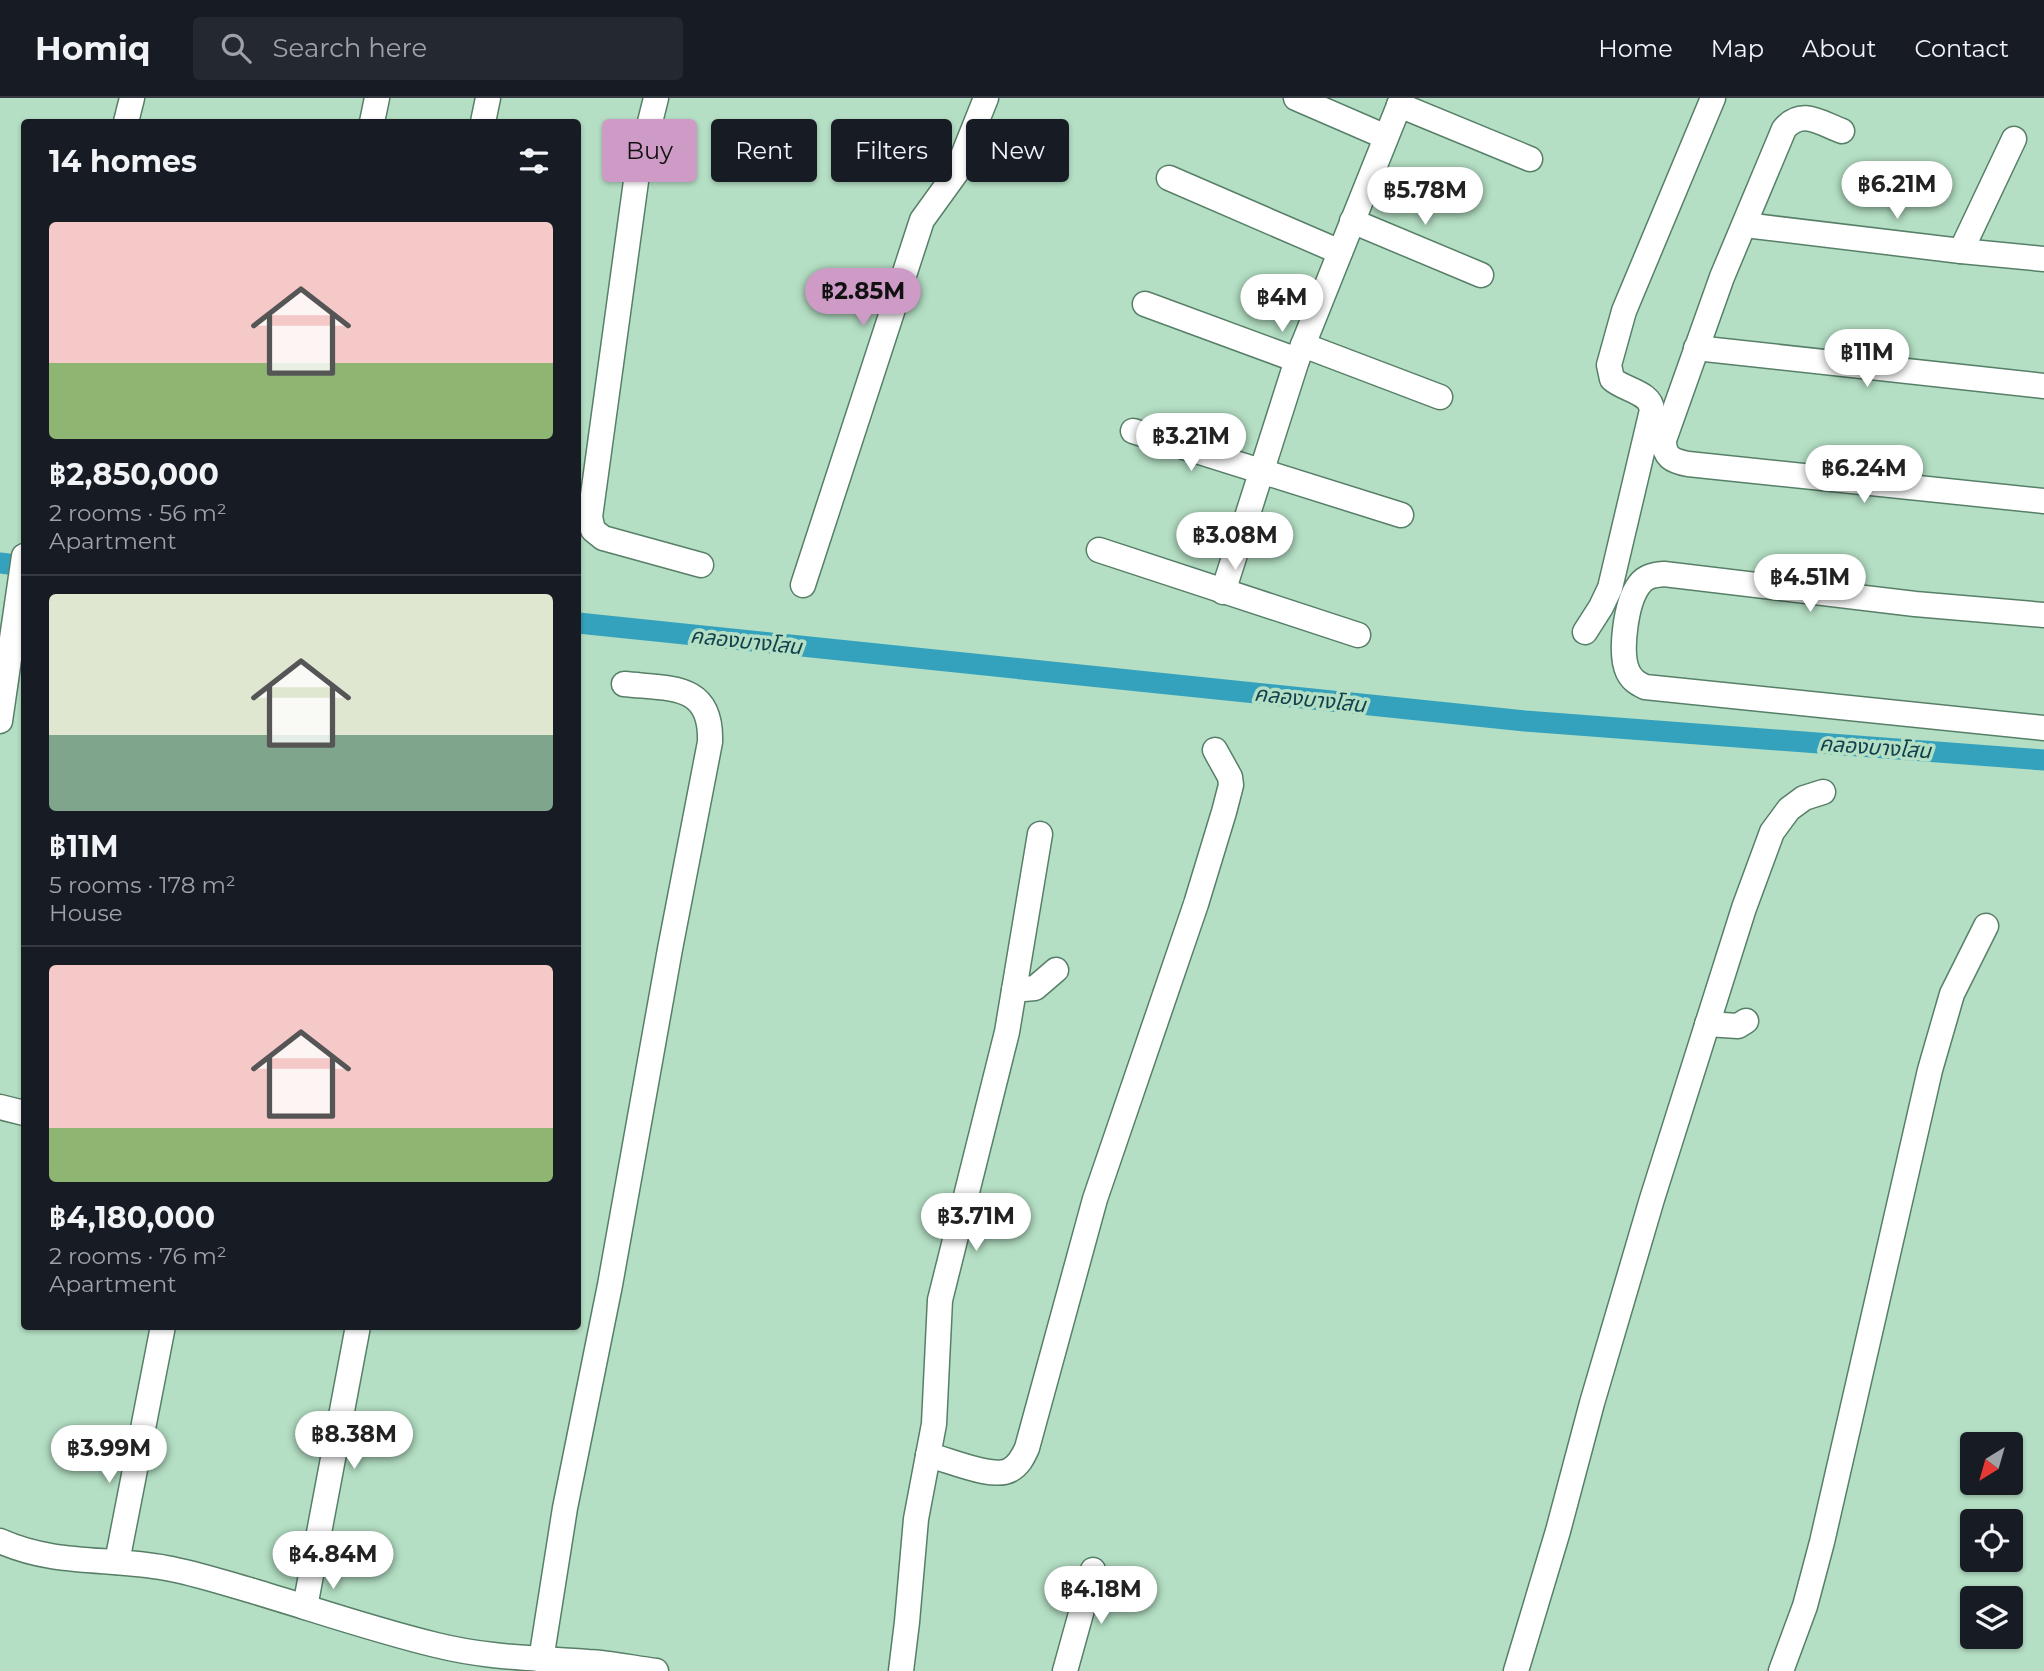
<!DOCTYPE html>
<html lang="en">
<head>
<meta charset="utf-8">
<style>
  :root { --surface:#171b24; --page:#242831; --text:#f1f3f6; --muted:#9ea1a6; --line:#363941; --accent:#ce9bc6 }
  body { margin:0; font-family:Montserrat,"Noto Sans Thai",sans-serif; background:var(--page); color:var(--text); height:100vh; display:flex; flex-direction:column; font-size:26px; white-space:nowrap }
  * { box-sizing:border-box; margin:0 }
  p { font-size:23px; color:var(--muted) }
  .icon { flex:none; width:38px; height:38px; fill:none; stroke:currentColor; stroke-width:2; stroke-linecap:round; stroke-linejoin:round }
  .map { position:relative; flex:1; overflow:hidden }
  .sheet { position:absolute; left:21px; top:21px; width:560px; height:1211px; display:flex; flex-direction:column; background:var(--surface); border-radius:7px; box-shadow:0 2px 5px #0004 }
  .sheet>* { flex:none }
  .hud { position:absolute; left:602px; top:21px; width:665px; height:63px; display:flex; gap:14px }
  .needle { width:46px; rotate:217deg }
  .buttons { position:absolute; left:1960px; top:1334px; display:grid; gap:14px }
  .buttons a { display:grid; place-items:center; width:63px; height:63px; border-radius:7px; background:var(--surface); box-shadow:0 2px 5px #0004; font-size:35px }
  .price { position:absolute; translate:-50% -60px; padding:0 16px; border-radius:24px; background:#fff; color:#222; font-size:23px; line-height:46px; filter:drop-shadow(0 2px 4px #0008) }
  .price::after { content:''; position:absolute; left:50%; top:42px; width:21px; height:16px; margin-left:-10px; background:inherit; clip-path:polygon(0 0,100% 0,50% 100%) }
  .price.active { background:var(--accent); color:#111 }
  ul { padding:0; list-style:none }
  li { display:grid; align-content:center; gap:14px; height:371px; padding:0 28px }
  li+li { border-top:2px solid var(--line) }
  li span { display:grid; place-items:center; height:217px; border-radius:7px; color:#555 }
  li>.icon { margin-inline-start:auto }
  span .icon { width:126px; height:126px; fill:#fffc; stroke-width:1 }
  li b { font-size:30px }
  h2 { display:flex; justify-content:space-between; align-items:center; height:84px; padding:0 28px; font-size:30px }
  .chip { padding:0 24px; border-radius:7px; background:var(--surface); box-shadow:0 2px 5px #0004; font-size:24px; line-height:63px }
  .chip.active { background:var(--accent); color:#111 }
  header { display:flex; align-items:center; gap:42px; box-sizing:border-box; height:98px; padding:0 35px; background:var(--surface); border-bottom:2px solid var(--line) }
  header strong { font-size:33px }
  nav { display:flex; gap:38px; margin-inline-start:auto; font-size:24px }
  .search { width:490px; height:63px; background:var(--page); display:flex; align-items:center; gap:18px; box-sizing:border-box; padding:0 24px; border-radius:7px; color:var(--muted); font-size:26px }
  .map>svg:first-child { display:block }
</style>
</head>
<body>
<header>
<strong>Homiq</strong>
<div class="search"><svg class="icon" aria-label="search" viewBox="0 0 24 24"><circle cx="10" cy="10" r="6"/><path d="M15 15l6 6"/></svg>Search here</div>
<nav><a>Home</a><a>Map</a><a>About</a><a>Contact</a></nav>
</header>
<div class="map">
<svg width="2044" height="1573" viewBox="0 0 2044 1573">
  <rect width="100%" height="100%" fill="#b4dfc4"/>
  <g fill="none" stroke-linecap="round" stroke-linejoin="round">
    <g stroke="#35a2bd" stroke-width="21">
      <path d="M0 465 24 468"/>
      <path d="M578 525 1525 623 2044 662"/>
    </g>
    <defs>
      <g id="minor">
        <path d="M656 0 637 76 590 419 593 432 603 440 701 467"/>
        <path d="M1296 0 1386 39"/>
        <path d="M1399 7 1530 61"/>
        <path d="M126 24 132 0"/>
        <path d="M372 24 377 0"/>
        <path d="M483 24 488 0"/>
        <path d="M1842 33C1820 25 1802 10 1784 31L1722 179 1664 342C1664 359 1672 363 1688 366L2044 403"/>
        <path d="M906 51 958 70"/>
        <path d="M1169 80 1340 154"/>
        <path d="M1352 123 1481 177"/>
        <path d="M1745 127 1961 153 2044 161"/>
        <path d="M1961 153 2014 41"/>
        <path d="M1145 206 1297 262"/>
        <path d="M1303 247 1440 299"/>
        <path d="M1696 250 2044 288"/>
        <path d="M1133 333 1401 417"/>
        <path d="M1099 452 1358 537"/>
        <path d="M803 487 922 122 956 75 986 0"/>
        <path d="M1223 494 1297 262 1402 0"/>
        <path d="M2044 517 1915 506 1664 476C1654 477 1645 478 1639 487 1626 504 1619 555 1628 574 1632 582 1637 585 1645 589L2044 630"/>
        <path d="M1585 534 1601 509 1610 490 1652 312C1651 294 1624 292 1612 281L1609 267 1624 213 1713 0"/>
        <path d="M0 623 24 458"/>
        <path d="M1014 892 1035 890 1056 872"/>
        <path d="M1707 926 1738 928 1746 923"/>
        <path d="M0 1009 24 1015"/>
        <path d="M928 1357C947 1361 993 1382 1010 1372 1019 1367 1023 1359 1027 1350L1095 1101 1196 806 1224 714 1231 687 1230 679 1215 652"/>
        <path d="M0 1443C56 1468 108 1459 166 1470 195 1475 224 1485 253 1493 313 1511 374 1532 436 1547 488 1560 535 1560 588 1564 610 1565 633 1570 656 1573"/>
        <path d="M117 1464 163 1228"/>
        <path d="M305 1509 358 1228"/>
        <path d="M541 1562 565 1410 610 1187 670 851 710 644C712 585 671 591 624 586"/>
        <path d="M901 1573 907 1524 916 1421 934 1326 940 1202 1007 934 1040 736"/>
        <path d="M1065 1573 1093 1472"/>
        <path d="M1516 1573 1558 1433 1592 1305 1652 1101 1744 810 1772 734 1789 711 1804 700 1823 694"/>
        <path d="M1781 1573 1805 1508 1822 1444 1930 972 1952 896 1986 828"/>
      </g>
    </defs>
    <use href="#minor" stroke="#577f68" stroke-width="27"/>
    <use href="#minor" stroke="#fff" stroke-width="24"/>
  </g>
  <g text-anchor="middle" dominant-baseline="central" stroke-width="7" stroke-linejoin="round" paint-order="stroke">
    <g font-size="21" font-style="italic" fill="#11414c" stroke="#b4dfc4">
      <text transform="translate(746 543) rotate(6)">คลองบางโสน</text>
      <text transform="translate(1310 601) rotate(6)">คลองบางโสน</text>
      <text transform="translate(1875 649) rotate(4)">คลองบางโสน</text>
    </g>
  </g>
</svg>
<div class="buttons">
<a><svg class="needle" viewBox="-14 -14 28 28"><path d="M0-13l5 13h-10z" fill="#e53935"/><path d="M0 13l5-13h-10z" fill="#9ea1a6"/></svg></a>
<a><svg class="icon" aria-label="locate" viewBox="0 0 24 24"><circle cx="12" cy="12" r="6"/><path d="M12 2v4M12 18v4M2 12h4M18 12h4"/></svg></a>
<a><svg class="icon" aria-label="layers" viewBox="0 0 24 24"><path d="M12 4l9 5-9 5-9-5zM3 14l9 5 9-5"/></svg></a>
</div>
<b class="price" style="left:1897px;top:123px">฿6.21M</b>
<b class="price" style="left:1425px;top:129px">฿5.78M</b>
<b class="price active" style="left:863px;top:230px">฿2.85M</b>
<b class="price" style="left:1282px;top:236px">฿4M</b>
<b class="price" style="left:1867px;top:291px">฿11M</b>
<b class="price" style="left:1191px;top:375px">฿3.21M</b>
<b class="price" style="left:1864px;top:407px">฿6.24M</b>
<b class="price" style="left:1235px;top:474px">฿3.08M</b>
<b class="price" style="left:1810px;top:516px">฿4.51M</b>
<b class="price" style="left:976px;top:1155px">฿3.71M</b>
<b class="price" style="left:354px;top:1373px">฿8.38M</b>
<b class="price" style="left:109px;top:1387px">฿3.99M</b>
<b class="price" style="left:333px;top:1493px">฿4.84M</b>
<b class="price" style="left:1101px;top:1528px">฿4.18M</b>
<div class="hud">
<a class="chip active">Buy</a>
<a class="chip">Rent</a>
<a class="chip">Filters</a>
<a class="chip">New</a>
</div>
<section class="sheet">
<h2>14 homes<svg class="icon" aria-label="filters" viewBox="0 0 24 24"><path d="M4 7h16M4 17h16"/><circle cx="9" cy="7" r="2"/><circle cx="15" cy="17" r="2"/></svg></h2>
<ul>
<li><span style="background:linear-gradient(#f6c9c9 65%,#8fb573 0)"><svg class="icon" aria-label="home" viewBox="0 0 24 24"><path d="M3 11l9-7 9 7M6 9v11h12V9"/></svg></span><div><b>฿2,850,000</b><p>2 rooms · 56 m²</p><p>Apartment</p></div></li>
<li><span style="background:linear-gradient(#dfe7d0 65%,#7fa58c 0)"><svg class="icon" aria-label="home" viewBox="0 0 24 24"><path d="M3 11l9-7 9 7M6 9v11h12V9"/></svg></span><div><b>฿11M</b><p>5 rooms · 178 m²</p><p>House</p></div></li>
<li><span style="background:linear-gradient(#f6c9c9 75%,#8fb573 0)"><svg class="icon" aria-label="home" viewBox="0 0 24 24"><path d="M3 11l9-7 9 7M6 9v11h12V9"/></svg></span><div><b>฿4,180,000</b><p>2 rooms · 76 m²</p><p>Apartment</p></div></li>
</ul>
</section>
</div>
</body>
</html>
